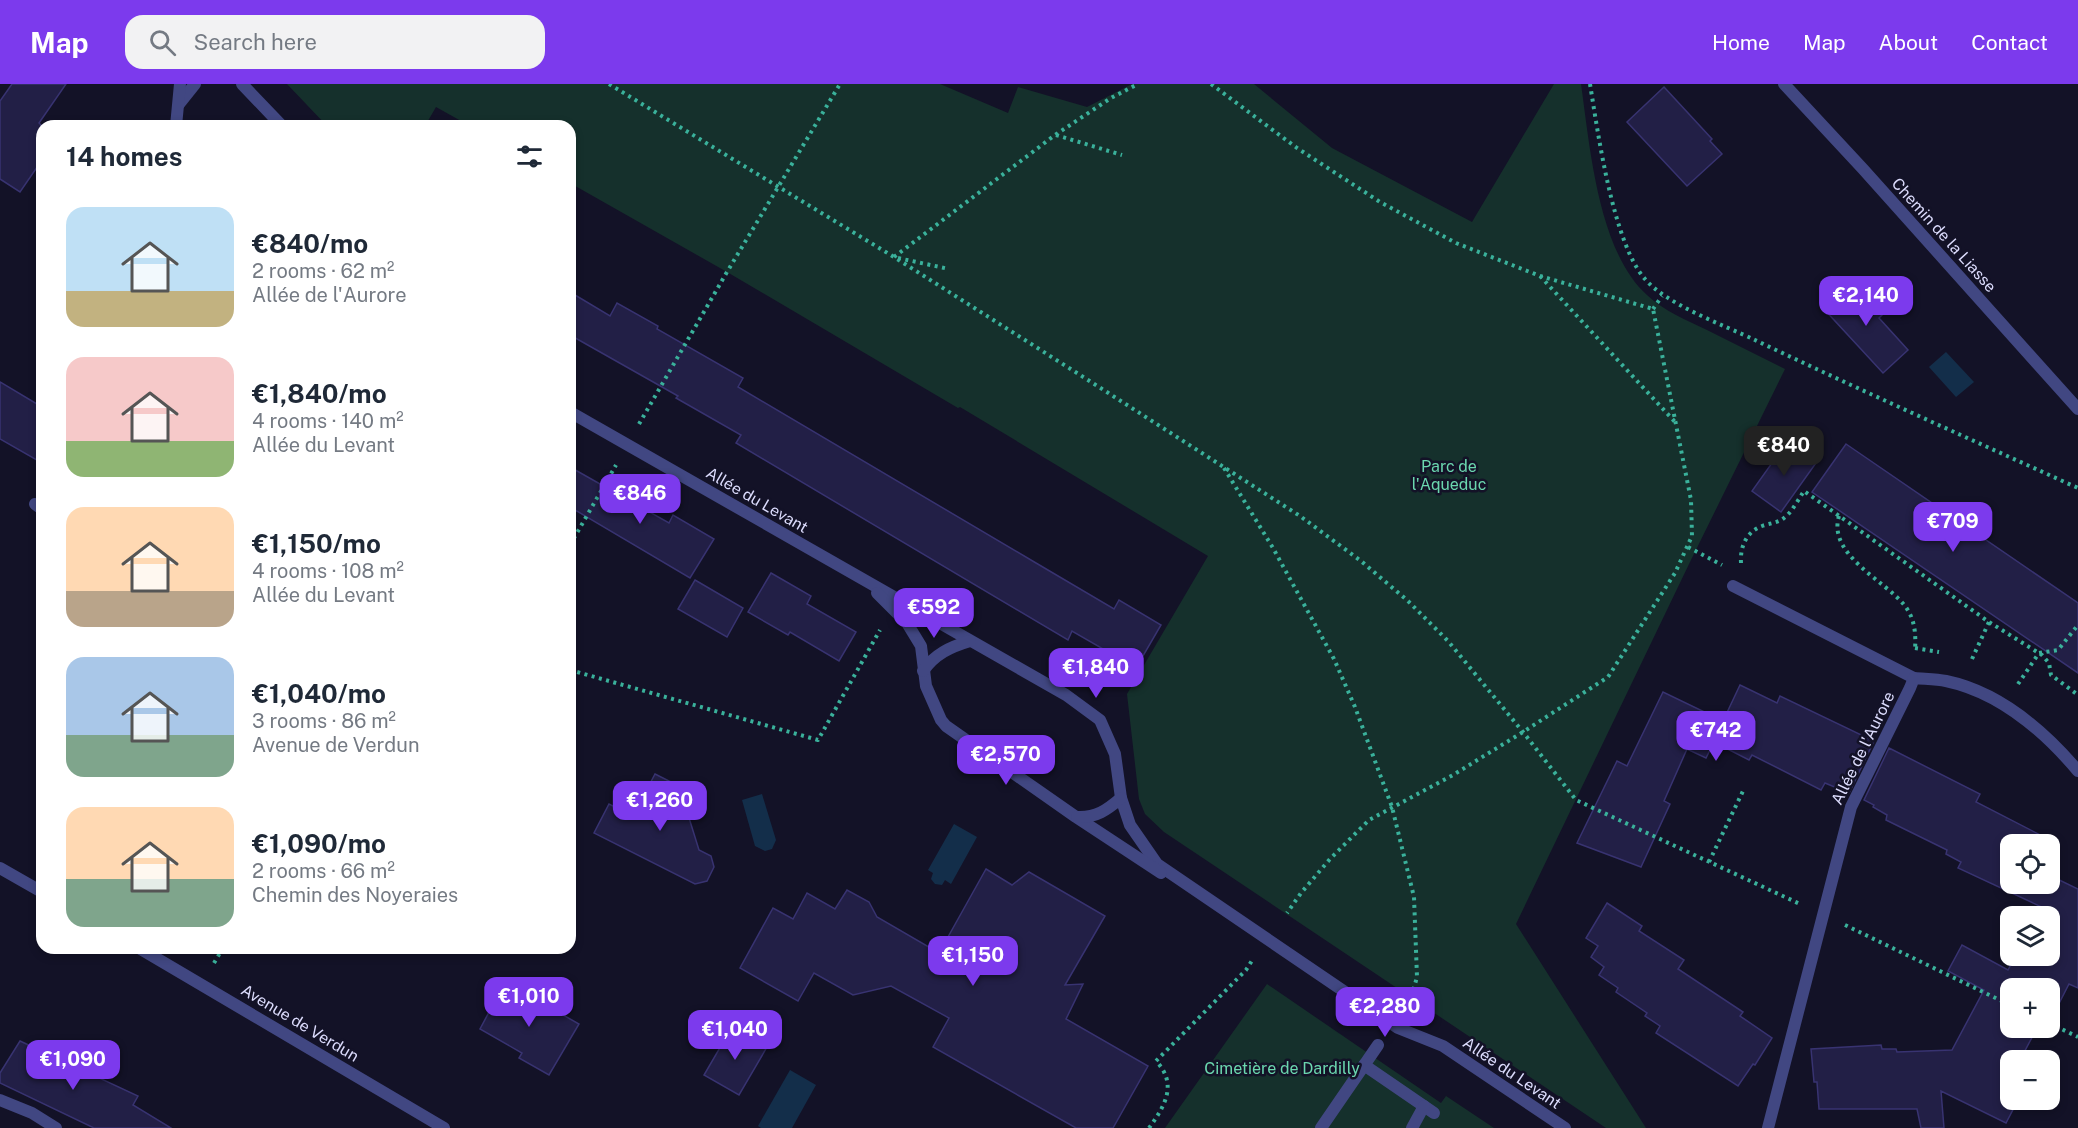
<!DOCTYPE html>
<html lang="en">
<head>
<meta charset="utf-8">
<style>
  :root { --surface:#fff; --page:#f2f2f3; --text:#1f2937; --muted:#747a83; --accent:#7c3aed }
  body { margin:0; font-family:"Public Sans",sans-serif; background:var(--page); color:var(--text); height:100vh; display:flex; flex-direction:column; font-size:22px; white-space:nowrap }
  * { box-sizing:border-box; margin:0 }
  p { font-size:20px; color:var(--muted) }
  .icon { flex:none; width:33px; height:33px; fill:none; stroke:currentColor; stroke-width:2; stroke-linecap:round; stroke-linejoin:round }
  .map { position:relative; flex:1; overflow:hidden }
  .details { position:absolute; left:36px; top:36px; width:540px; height:834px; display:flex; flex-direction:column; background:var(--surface); border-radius:18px; box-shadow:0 3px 9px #0003 }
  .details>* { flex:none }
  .controls { position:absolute; left:2000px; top:750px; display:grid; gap:12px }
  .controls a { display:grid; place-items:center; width:60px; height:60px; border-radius:12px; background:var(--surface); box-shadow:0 3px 9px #0003; font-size:30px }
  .price { position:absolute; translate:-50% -51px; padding:0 14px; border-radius:12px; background:var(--accent); color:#fff; font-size:20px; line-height:39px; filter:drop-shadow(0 2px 3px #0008) }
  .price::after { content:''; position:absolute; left:50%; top:36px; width:18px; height:14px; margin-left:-9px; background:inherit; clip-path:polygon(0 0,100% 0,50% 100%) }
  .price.selected { background:#222; color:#fff }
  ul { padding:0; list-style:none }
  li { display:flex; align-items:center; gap:18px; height:150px; padding:0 30px }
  li span { display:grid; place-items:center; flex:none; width:168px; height:120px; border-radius:18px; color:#555 }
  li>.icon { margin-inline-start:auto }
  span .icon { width:72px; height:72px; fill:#fffc; stroke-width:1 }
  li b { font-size:26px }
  h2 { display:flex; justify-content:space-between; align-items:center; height:72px; padding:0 30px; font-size:26px }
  header { display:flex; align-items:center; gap:36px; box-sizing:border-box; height:84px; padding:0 30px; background:var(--accent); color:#fff }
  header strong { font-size:28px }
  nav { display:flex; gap:33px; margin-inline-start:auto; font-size:21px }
  .search { width:420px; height:54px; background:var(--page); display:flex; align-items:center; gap:15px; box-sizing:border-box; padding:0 21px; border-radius:18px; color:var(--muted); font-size:22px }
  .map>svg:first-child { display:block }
</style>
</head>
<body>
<header>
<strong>Map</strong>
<div class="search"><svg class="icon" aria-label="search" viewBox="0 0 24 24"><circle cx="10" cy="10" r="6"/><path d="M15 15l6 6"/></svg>Search here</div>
<nav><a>Home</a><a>Map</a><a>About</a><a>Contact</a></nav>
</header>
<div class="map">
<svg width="2078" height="1044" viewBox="0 0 2078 1044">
  <rect width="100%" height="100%" fill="#131227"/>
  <g fill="#15302c">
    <path d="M287 0H940L1008 29 1018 3 1087 23 1132 0H1254L1332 64 1472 138 1554 0H1581C1590 63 1598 167 1647 211 1664 227 1686 236 1707 246 1733 259 1759 272 1785 285L1690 478 1516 840 1646 1044H1606L1164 748 1145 730 1139 715 1127 610 1208 472 960 323 958 324 727 188 570 99V42H470L436 23 425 42H327Z"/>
    <path d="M1267 900 1441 1019 1446 1012 1494 1044H1165Z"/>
  </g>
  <g fill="#132e4a">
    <path d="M1946 268 1974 298 1956 313 1929 283Z"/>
    <path d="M762 710 776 756 772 765 765 767 755 762 742 716Z"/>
    <path d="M954 740 977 753 951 800 945 796 942 801 935 800 931 795 933 789 928 786Z"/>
    <path d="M790 986 816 1001 792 1044H761L758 1042Z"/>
  </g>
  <g fill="#221f46" stroke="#383371" stroke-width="1.5">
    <path d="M12 0H66L39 39 42 42V76L20 108 0 95V17Z"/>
    <path d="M1664 3 1712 55 1710 57 1722 70 1687 102 1627 38Z"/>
    <path d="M1853 198 1883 230 1879 234 1908 266 1883 289 1823 224Z"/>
    <path d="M570 208 610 232 617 219 658 242 657 245 743 294 738 303 1036 479 1114 525 1119 516 1161 541 1136 584 1072 547 1068 556 736 359 741 351 676 314 678 312 570 251Z"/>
    <path d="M0 298 42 323V379L0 355Z"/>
    <path d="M1787 358 1816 379 1781 428 1752 407Z"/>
    <path d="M1846 360 2078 519V589L1812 408Z"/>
    <path d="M570 383 669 439 673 431 714 455 690 494 570 423Z"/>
    <path d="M771 489 811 512 807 520 856 548 839 577 790 548 788 551 748 528Z"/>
    <path d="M695 496 743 524 727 553 678 525Z"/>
    <path d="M1740 601 1777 619 1780 612 1874 657 1849 709 1825 699 1821 706 1752 671 1749 676 1714 658 1706 674 1687 665 1664 717 1670 720 1641 783 1577 759 1617 677 1627 682 1663 608 1723 637Z"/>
    <path d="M1889 664 1980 710 1976 718 2052 757 2049 764V760H2010V800H2049V791L2078 805V904L2069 900 2050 937 2049 904H2010V944H2037L2020 976H2010V996L2004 1007 2010 1011V1016H2018L2006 1039 1941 1007 1944 1044H1921L1917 1025H1819L1817 998H1814L1811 965 1881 961 1882 965H1896L1897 968 1952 966 1984 906 1948 887 1962 861 2008 886 2015 873 2021 876 2023 872H2049V832H2042L2046 825 1958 784 1961 778 1946 770 1947 766 1886 736 1887 731 1873 723 1874 721 1864 716Z"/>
    <path d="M655 690 691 708 685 721 699 766 711 772 714 783 707 797 695 800 594 749 609 720 633 732Z"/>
    <path d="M986 785 1012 801 1029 788 1105 832 1065 901 1083 900 1066 935 1148 982 1113 1044H1076L933 963 949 934 891 902 853 911 814 889 798 917 740 884 773 824 793 835 807 809 835 825 847 806 869 818 877 833 939 869Z"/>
    <path d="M1607 819 1642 842 1639 847 1684 876 1678 885 1743 928 1740 932 1772 954 1755 981 1753 980 1738 1002 1656 949 1660 942 1645 932 1647 929 1616 908 1618 904 1599 891 1604 883 1591 873 1598 862 1586 854Z"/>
    <path d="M505 898 579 940 549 991 519 974 522 969 480 945Z"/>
    <path d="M732 943 767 963 739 1011 704 991Z"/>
    <path d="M20 957 138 1012 133 1021 171 1044H94L0 999V989Z"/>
  </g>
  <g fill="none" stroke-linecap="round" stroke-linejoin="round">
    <g stroke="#3ab19b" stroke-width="4" stroke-dasharray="3 4.5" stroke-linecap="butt">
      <path d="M609 0 894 173 1099 303 1300 432 1361 477 1408 517 1448 557 1523 648 1576 716 1800 820"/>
      <path d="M1211 0 1297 64 1380 118 1456 159 1540 192 1653 225 1691 416 1692 452 1675 489 1608 593 1523 648 1453 691 1369 736 1330 775 1301 809 1287 829"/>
      <path d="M1590 0C1598 49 1613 159 1645 195 1667 221 1724 241 1755 256 1862 307 1970 355 2078 404"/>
      <path d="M1056 51 1122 71"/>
      <path d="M894 173 1055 51 1111 14 1138 0"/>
      <path d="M898 174 949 185"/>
      <path d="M1540 192 1676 339"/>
      <path d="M1653 225 1662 212"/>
      <path d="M639 340 727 188 840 0"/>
      <path d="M1224 384 1273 464 1334 575 1355 623 1392 723 1414 813 1417 893 1411 914"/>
      <path d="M1839 432C1827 471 1886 497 1905 522 1915 535 1916 550 1915 566"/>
      <path d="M570 461 616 381"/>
      <path d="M1688 463 1722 481"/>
      <path d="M1741 479C1740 463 1746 448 1762 442 1770 439 1778 439 1784 434 1792 428 1798 416 1804 407L1989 538 2042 571 2049 579 2051 591 2078 611"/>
      <path d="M1915 564 1939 568"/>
      <path d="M1972 575 1989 538"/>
      <path d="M570 586 818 656 880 546"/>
      <path d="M2018 600 2039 569 2058 566 2078 541"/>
      <path d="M1709 778 1743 707"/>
      <path d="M1845 841 2010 921"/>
      <path d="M214 879 223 864"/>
      <path d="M2049 939 2078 953"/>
      <path d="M1149 1044C1165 1022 1178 1000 1156 977L1246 886 1253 875"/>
    </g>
    <g stroke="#414782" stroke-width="12">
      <path d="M35 420 42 425"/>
      <path d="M1733 502 1914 594"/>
      <path d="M1364 981 1434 1029"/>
      <path d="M1321 1044 1378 961"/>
      <path d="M1412 1044 1424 1022"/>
    </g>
    <g stroke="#414782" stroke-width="12">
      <path d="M242 0 282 42"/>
      <path d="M1784 0 1863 85 2078 325"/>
      <path d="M179 20 195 0"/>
      <path d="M176 42 180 0"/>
      <path d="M570 328 1066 611 1100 636 1115 670 1121 714 1130 741 1157 780 1398 944 1443 962 1565 1044"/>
      <path d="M877 509 907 539 921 562 926 602 941 636 946 642 1076 733 1161 789"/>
      <path d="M923 587C935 570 950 563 970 557"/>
      <path d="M1077 733C1096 734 1107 726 1121 714"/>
      <path d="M0 1016 32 1029 56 1044"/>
      <path d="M1768 1044 1851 723 1910 604 1914 594C1924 595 1936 595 1946 597 1999 608 2044 647 2078 687"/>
    </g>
    <g stroke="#414782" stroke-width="12">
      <path d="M0 784 42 808"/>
      <path d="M139 864 444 1044"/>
    </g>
  </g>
  <g text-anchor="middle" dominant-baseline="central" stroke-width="5" stroke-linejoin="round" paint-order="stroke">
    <g font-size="16" fill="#dbdbfc" stroke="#131227">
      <text transform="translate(1944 151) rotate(48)">Chemin de la Liasse</text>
      <text transform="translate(757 416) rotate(30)">Allée du Levant</text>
      <text transform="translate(1863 664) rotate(-64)">Allée de l'Aurore</text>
      <text transform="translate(300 939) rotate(31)">Avenue de Verdun</text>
      <text transform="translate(1512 989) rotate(34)">Allée du Levant</text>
    </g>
    <g font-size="16" fill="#6bd7af" stroke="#131227">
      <text x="1449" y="382">Parc de<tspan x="1449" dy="18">l'Aqueduc</tspan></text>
      <text x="1282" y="984">Cimetière de Dardilly</text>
    </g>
  </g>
</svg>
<div class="controls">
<a><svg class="icon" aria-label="locate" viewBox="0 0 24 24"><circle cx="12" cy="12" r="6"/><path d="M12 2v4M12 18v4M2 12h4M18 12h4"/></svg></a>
<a><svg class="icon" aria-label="layers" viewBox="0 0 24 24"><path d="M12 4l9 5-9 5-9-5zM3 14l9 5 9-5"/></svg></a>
<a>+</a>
<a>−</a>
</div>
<b class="price" style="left:1866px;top:243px">€2,140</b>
<b class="price selected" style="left:1784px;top:393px">€840</b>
<b class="price" style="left:640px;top:441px">€846</b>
<b class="price" style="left:1953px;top:469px">€709</b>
<b class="price" style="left:934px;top:555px">€592</b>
<b class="price" style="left:1096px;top:615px">€1,840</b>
<b class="price" style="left:1716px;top:678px">€742</b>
<b class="price" style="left:1006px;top:702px">€2,570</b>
<b class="price" style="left:660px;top:748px">€1,260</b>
<b class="price" style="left:973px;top:903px">€1,150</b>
<b class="price" style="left:529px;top:944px">€1,010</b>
<b class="price" style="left:1385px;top:954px">€2,280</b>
<b class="price" style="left:735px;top:977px">€1,040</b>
<b class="price" style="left:73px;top:1007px">€1,090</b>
<section class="details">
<h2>14 homes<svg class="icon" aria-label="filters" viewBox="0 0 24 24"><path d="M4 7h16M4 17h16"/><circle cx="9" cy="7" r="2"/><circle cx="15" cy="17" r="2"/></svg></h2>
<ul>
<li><span style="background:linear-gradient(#bfe0f5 70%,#c2b280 0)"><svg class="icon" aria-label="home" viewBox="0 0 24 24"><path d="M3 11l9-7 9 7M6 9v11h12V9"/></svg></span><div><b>€840/mo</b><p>2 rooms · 62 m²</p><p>Allée de l'Aurore</p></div></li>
<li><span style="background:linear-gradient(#f6c9c9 70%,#8fb573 0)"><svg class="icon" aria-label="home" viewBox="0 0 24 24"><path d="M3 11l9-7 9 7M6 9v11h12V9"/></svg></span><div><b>€1,840/mo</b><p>4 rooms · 140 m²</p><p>Allée du Levant</p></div></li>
<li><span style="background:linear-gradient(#ffd9b3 70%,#b9a48a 0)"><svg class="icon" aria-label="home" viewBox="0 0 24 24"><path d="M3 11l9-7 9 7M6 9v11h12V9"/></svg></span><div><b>€1,150/mo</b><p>4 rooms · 108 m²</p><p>Allée du Levant</p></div></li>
<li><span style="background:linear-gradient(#a9c7e8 65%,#7fa58c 0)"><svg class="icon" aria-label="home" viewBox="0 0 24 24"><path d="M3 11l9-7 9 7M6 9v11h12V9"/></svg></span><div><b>€1,040/mo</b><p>3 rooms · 86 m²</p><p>Avenue de Verdun</p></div></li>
<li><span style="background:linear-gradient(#ffd9b3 60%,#7fa58c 0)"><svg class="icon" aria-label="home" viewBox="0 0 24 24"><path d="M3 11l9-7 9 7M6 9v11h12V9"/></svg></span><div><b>€1,090/mo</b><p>2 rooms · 66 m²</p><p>Chemin des Noyeraies</p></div></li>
</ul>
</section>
</div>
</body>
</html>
